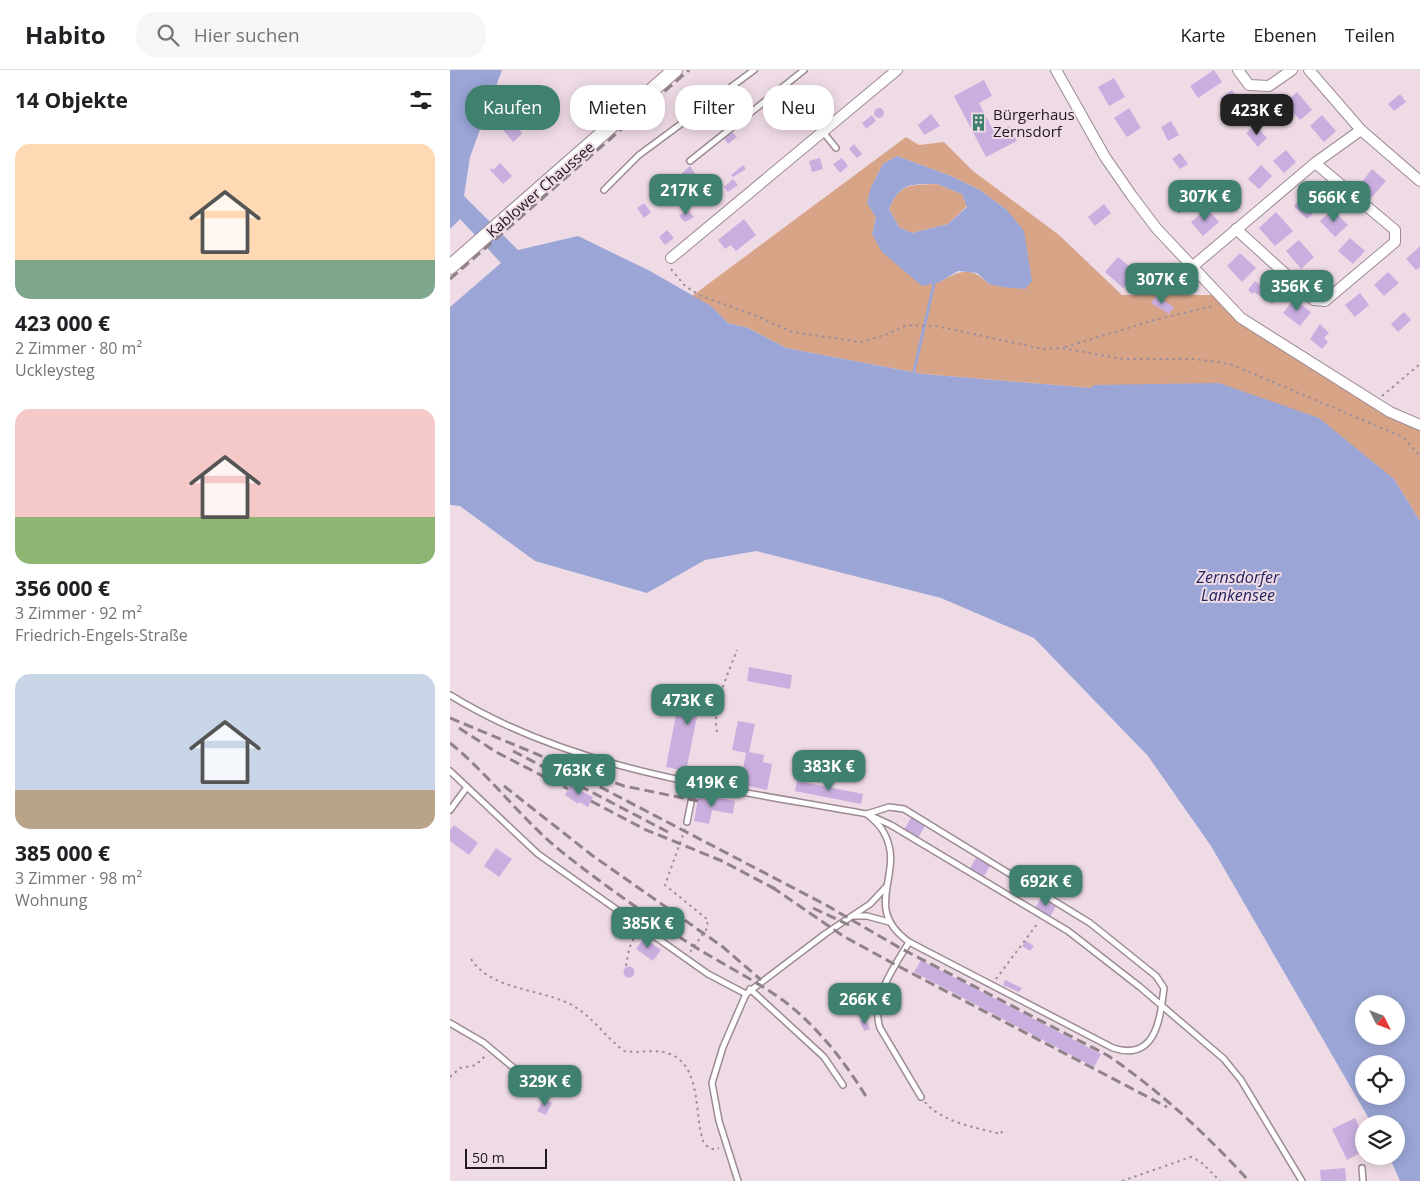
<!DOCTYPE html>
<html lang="de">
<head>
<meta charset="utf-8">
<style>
  :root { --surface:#fff; --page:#f6f6f6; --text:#202124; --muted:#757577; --line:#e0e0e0; --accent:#40806f }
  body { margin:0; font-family:"Open Sans",sans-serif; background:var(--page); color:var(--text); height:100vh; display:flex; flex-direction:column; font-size:19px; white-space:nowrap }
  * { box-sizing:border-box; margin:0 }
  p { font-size:16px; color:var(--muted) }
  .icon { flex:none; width:28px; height:28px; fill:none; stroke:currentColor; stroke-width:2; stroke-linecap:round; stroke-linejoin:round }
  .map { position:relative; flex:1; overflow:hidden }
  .drawer { display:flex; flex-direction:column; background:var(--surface); width:450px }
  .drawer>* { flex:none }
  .guide { position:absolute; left:15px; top:15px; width:475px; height:45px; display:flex; gap:10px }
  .needle { width:32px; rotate:132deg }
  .tools { position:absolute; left:905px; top:925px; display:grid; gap:10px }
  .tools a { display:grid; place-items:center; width:50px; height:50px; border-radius:50%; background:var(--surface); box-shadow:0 2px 12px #0003; font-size:25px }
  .scale { position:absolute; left:15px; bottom:12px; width:82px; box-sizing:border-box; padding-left:5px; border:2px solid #20191d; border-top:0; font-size:14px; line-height:18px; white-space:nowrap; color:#20191d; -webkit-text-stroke:4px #efdbe6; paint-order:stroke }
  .price { position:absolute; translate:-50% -42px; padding:0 11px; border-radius:10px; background:var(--accent); color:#fff; font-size:16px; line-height:32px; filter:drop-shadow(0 1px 2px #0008) }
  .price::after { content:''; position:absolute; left:50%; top:30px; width:15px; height:11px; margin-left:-8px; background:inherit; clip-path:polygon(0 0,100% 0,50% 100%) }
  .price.active { background:#222; color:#fff }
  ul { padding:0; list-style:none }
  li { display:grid; align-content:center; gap:10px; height:265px; padding:0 15px }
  li span { display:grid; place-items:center; height:155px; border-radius:15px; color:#555 }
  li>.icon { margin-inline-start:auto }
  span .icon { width:90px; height:90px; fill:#fffc; stroke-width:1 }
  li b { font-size:21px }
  h2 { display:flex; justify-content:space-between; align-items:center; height:60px; padding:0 15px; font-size:21px }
  .chip { padding:0 18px; border-radius:20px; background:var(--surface); box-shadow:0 2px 12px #0003; font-size:18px; line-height:45px }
  .chip.active { background:var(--accent); color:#fff }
  header { display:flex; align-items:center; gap:30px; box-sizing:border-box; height:70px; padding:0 25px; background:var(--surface); border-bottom:1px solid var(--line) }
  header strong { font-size:24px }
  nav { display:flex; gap:28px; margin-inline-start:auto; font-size:18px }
  .search { width:350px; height:45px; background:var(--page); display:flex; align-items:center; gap:12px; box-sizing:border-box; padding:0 18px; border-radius:20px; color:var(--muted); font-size:19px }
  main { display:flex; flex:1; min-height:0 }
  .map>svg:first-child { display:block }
</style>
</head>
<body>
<header>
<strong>Habito</strong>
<div class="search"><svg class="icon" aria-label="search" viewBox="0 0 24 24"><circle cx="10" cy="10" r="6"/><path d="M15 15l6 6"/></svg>Hier suchen</div>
<nav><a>Karte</a><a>Ebenen</a><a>Teilen</a></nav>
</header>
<main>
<section class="drawer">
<h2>14 Objekte<svg class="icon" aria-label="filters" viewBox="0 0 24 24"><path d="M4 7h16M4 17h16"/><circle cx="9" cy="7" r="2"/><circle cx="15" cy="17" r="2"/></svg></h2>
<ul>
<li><span style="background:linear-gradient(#ffd9b3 75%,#7fa58c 0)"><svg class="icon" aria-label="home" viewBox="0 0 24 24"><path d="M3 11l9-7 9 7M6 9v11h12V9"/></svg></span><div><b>423 000 €</b><p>2 Zimmer · 80 m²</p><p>Uckleysteg</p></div></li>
<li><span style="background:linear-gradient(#f6c9c9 70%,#8fb573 0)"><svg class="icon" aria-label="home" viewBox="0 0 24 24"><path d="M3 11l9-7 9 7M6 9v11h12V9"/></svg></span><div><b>356 000 €</b><p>3 Zimmer · 92 m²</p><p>Friedrich-Engels-Straße</p></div></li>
<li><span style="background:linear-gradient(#c9d6e8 75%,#b9a48a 0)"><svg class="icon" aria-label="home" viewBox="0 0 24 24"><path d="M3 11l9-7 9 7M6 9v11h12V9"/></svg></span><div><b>385 000 €</b><p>3 Zimmer · 98 m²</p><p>Wohnung</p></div></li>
</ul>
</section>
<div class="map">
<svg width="970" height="1111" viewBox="0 0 970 1111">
  <rect width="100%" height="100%" fill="#efdbe6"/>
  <g fill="#d8a487" fill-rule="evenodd">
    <path d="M456 67 469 75 494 72 523 101 609 165 672 225H762L790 254 940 348 970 361V451L944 409 641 318 473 304 336 278 298 258 278 253 261 236 242 226ZM447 86 501 106 530 120 557 140 539 214C520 196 511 200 490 212L422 164 426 148 421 117 433 94Z"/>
    <path d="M487 114 512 124 517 136 498 154 462 163 449 157 439 139C450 113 460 115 487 114Z"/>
  </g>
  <g fill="#9ba6d7" fill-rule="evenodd">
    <path d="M0 0H52L20 87 14 126 68 180 128 166 200 201 261 236 278 253 298 258 336 278 473 304 641 318 644 315 769 313 869 348 944 409 970 451V1111H950L939 1086H946V1054H922L761 776 698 686 584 568 491 528 306 481 255 490 197 523 85 491 10 436 0 435V237L51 193 10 149 0 159ZM914 934H946V966H914ZM914 994H946V1026H914Z"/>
    <path d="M447 86 501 106 530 120 557 140 574 161 582 211 575 219 552 217 539 214 527 203 508 201 490 212 472 216 432 182 422 164 426 148 417 133 421 117 433 94ZM487 114 512 124 517 137 498 154 462 163 449 157 439 139C450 113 460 114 487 114Z"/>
  </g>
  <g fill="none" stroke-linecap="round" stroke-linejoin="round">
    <path stroke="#9ba6d7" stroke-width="3" d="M464 301 484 214"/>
  </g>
  <g fill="#c9afdf">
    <path d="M764 0 772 12 748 28 740 16Z"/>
    <path d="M664 8 675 27 659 36 648 17Z"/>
    <path d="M534 10 542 26 529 33 545 64 559 56 567 71 536 87 504 26Z"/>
    <path d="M782 20 794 36 782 45 770 28Z"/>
    <path d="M132 21 143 33 133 43 130 40 127 43 122 38 125 35 121 30Z"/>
    <path d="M847 22 862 40 850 50 835 33Z"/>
    <path d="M950 24 956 32 944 41 938 34Z"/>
    <path d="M75 28 86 29 95 39 81 53 72 42Z"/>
    <circle cx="429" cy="43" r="5"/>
    <path d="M679 38 691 58 677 67 664 48Z"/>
    <path d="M481 44 490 56 474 65 468 55Z"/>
    <path d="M422 45 426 51 416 59 412 53Z"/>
    <path d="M872 45 886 61 874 72 860 56Z"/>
    <path d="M59 49 65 55 67 54 72 64 63 72 50 56Z"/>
    <path d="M721 51 729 65 718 71 711 57Z"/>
    <path d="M805 55 817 68 808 77 796 63Z"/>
    <path d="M282 62 287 67 278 74 274 68Z"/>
    <path d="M404 74 412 84 407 88 399 79Z"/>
    <path d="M836 80 846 92 834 103 823 91Z"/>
    <path d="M730 83 738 94 730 99 722 89Z"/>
    <path d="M370 88 373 99 362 102 359 91Z"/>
    <path d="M392 88 398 96 390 103 383 94Z"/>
    <path d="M50 93 62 106 53 114 40 100 42 98 43 100Z"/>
    <path d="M293 95 296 99 283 107 281 105Z"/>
    <path d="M811 95 822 106 809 119 798 109Z"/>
    <path d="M240 96 246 105 237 112 231 104Z"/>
    <path d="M922 99 936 111 921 128 908 117Z"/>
    <path d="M283 109 288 115 278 122 274 117Z"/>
    <path d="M264 117 270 125 265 129 259 121Z"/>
    <path d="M864 117 876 131 857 149 844 136Z"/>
    <path d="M733 125 741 132 729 144 722 136Z"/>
    <path d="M194 133 201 142 194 148 187 138Z"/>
    <path d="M654 134 661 143 645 156 638 147Z"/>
    <path d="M757 138 769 152 753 166 741 152Z"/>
    <path d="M237 139 244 147 235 152 229 146Z"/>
    <path d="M882 139 898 155 885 167 870 151Z"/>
    <path d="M826 142 843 161 825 176 809 158Z"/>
    <path d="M294 149 306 165 286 181 281 175 275 179 268 170Z"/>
    <path d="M217 160 224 168 215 175 209 167Z"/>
    <path d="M900 168 915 181 903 194 888 181Z"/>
    <path d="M849 170 864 187 851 199 836 181Z"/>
    <path d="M970 176V197L966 200 956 189Z"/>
    <path d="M790 183 806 198 792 212 777 196Z"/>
    <path d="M668 187 687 203 673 218 655 202Z"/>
    <path d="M938 202 949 213 934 226 924 215Z"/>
    <path d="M816 207 821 211 824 208 830 213 827 217 832 221 822 234 804 222 802 224 798 220 805 211 810 215Z"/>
    <path d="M910 223 919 235 905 247 895 235Z"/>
    <path d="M706 226 724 237 719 244 701 233Z"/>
    <path d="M844 229 861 242 850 256 833 243Z"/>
    <path d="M954 242 961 250 948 262 941 254Z"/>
    <path d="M870 254 879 263 874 268 878 272 872 279 860 269Z"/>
    <path d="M299 597 342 605 340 619 297 611Z"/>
    <path d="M231 619 268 626 264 645 248 642 236 701 216 697Z"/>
    <path d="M288 651 305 654 299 682 314 685 313 692 322 694 317 720 290 714 296 683 282 680Z"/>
    <path d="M347 711 413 724 411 734 345 721Z"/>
    <path d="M120 715 143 727 138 737 129 732 128 734 115 725Z"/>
    <path d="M249 724 285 731 283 744 262 740 259 754 244 751Z"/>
    <path d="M462 746 476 754 468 768 454 760Z"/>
    <path d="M4 755 28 773 19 785 0 771V760Z"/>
    <path d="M46 778 62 789 49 807 34 796Z"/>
    <path d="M527 786 541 794 533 808 519 800Z"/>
    <path d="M593 825 607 834 599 849 584 840Z"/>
    <path d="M194 868 211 880 203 891 186 879Z"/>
    <path d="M576 871 584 876 580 881 572 876Z"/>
    <path d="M471 890 651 984 644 997 464 902Z"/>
    <circle cx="179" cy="902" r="5.5"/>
    <path d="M555 910 572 918 569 922 553 915Z"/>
    <path d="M416 949 420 959 414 961 410 951Z"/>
    <path d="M94 1029 102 1033 96 1045 87 1041Z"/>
    <path d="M905 1048 914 1067V1081L897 1090 882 1059Z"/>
    <path d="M895 1098 896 1111H871L870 1100Z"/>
  </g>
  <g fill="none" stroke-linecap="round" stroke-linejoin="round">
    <defs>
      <g id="lane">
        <path d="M373 62 386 78"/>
        <path d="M240 91 354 0"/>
        <path d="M154 120 189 85 304 0"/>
        <path d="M0 625C125 702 275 718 417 744L441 755 618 861 690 917 774 989 791 1010 852 1111"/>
        <path d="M0 701 88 784 258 904 296 924"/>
        <path d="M439 737 454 739 640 853 706 906 714 918C710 949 706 992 663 978L459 872C409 836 458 803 433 761 429 754 423 749 417 744Z"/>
        <path d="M0 740 17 717"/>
        <path d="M237 752 245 712"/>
        <path d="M403 846H417L439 852"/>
        <path d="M459 872C445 896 420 929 430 958L471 1027"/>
        <path d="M300 919 374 987 393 1015"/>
        <path d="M0 953 34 973 71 1004"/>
        <path d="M912 1098 913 1111"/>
        <path d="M288 1111 269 1051 262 1013 273 977 296 924 375 864 420 834 436 817"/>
      </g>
      <g id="street">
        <path d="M606 0 655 87 682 126 707 159 791 248 940 342 970 355"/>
        <path d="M788 0 799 15 819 16 842 0"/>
        <path d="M859 0 911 60 970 111"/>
        <path d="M786 159 864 230 875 231 945 172V160L865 93"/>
        <path d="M221 188 447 0"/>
        <path d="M742 197 865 93 911 60"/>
      </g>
      <path id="secondary" d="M0 197 225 0"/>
    </defs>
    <use href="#lane" stroke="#9c8a94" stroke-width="8"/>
    <use href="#street" stroke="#9c8a94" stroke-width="12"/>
    <use href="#secondary" stroke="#9c8a94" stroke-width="16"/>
    <g stroke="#9d8e97" stroke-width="2" stroke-dasharray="2.5 4" stroke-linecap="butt">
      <path d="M221 199 235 216 251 226 302 244 342 262 411 272 437 264 457 255 486 256 593 279 612 278 673 289H745L780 294 953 367 970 386"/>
      <path d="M615 277 708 249 764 236"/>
      <path d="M932 326 970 294"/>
      <path d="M267 662C262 637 278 604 287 580"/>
      <path d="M235 759 215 815 258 850 256 860 240 882"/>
      <path d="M21 889C40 919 88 919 118 933 141 944 154 966 174 981 189 984 205 978 220 984 252 997 244 1044 253 1071 257 1077 261 1081 269 1078"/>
      <path d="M176 896 179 879 186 863"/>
      <path d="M546 909 588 853"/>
      <path d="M0 1007 10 998 26 995 35 986"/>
      <path d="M475 1032C491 1052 527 1058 551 1064L553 1058"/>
      <path d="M672 1111 741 1087 751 1092 770 1111"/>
    </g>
    <use href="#lane" stroke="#fff" stroke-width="5"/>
    <use href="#street" stroke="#fff" stroke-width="10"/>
    <use href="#secondary" stroke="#fff" stroke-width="14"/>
    <g stroke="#908289" stroke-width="3" stroke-dasharray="10 5" stroke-linecap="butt">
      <path d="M0 209 239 0"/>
      <path d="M0 648 89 685 376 835 450 878 657 985C709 1020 756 1064 799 1111"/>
      <path d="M9 658 46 682 118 719"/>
      <path d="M0 673C42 707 74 753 117 786 154 815 194 843 234 870 266 891 302 908 334 931 368 957 395 992 417 1028"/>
      <path d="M63 681 218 762"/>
      <path d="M137 703 174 716 248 731"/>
      <path d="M54 716 143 786 273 877 311 910"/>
      <path d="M141 731 194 759 272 791 327 820"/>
      <path d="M322 817 393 866 446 895 717 1037"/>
      <path d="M363 838 399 855"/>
    </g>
  </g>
  <defs>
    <symbol id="building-bare" viewBox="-9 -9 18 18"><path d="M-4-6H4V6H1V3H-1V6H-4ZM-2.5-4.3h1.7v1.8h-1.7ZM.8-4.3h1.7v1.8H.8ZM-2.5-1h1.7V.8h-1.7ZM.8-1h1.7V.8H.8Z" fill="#40806f" stroke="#efdbe6" stroke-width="2.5" paint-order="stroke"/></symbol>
  </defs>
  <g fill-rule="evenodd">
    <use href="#building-bare" x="516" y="40" width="25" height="25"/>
  </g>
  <g text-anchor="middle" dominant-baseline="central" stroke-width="4" stroke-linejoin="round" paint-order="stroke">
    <g font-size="15" fill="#20191d" stroke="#efdbe6" text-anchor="start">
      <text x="543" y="44">Bürgerhaus<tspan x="543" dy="17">Zernsdorf</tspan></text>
    </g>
    <g font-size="15" fill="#20191d" stroke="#efdbe6">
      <text transform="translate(90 119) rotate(-41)">Kablower Chaussee</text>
    </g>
    <g font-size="16" font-style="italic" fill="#212560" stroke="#efdbe6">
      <text x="788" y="507">Zernsdorfer<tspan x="788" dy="18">Lankensee</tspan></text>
    </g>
  </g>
</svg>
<div class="tools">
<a><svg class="needle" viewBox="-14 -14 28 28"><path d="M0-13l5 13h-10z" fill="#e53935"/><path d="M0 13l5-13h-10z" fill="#757577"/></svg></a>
<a><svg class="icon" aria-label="locate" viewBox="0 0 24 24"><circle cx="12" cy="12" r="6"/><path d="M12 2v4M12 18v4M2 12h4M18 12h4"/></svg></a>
<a><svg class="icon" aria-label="layers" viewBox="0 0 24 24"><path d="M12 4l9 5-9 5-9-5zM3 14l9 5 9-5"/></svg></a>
</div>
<div class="scale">50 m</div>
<b class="price active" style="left:807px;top:66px">423K €</b>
<b class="price" style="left:236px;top:146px">217K €</b>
<b class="price" style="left:755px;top:152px">307K €</b>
<b class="price" style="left:884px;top:153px">566K €</b>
<b class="price" style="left:712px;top:235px">307K €</b>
<b class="price" style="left:847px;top:242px">356K €</b>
<b class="price" style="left:238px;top:656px">473K €</b>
<b class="price" style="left:379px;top:722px">383K €</b>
<b class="price" style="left:129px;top:726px">763K €</b>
<b class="price" style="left:262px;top:738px">419K €</b>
<b class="price" style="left:596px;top:837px">692K €</b>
<b class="price" style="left:198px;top:879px">385K €</b>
<b class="price" style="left:415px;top:955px">266K €</b>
<b class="price" style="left:95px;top:1037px">329K €</b>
<div class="guide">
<a class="chip active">Kaufen</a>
<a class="chip">Mieten</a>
<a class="chip">Filter</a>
<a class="chip">Neu</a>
</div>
</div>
</main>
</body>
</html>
